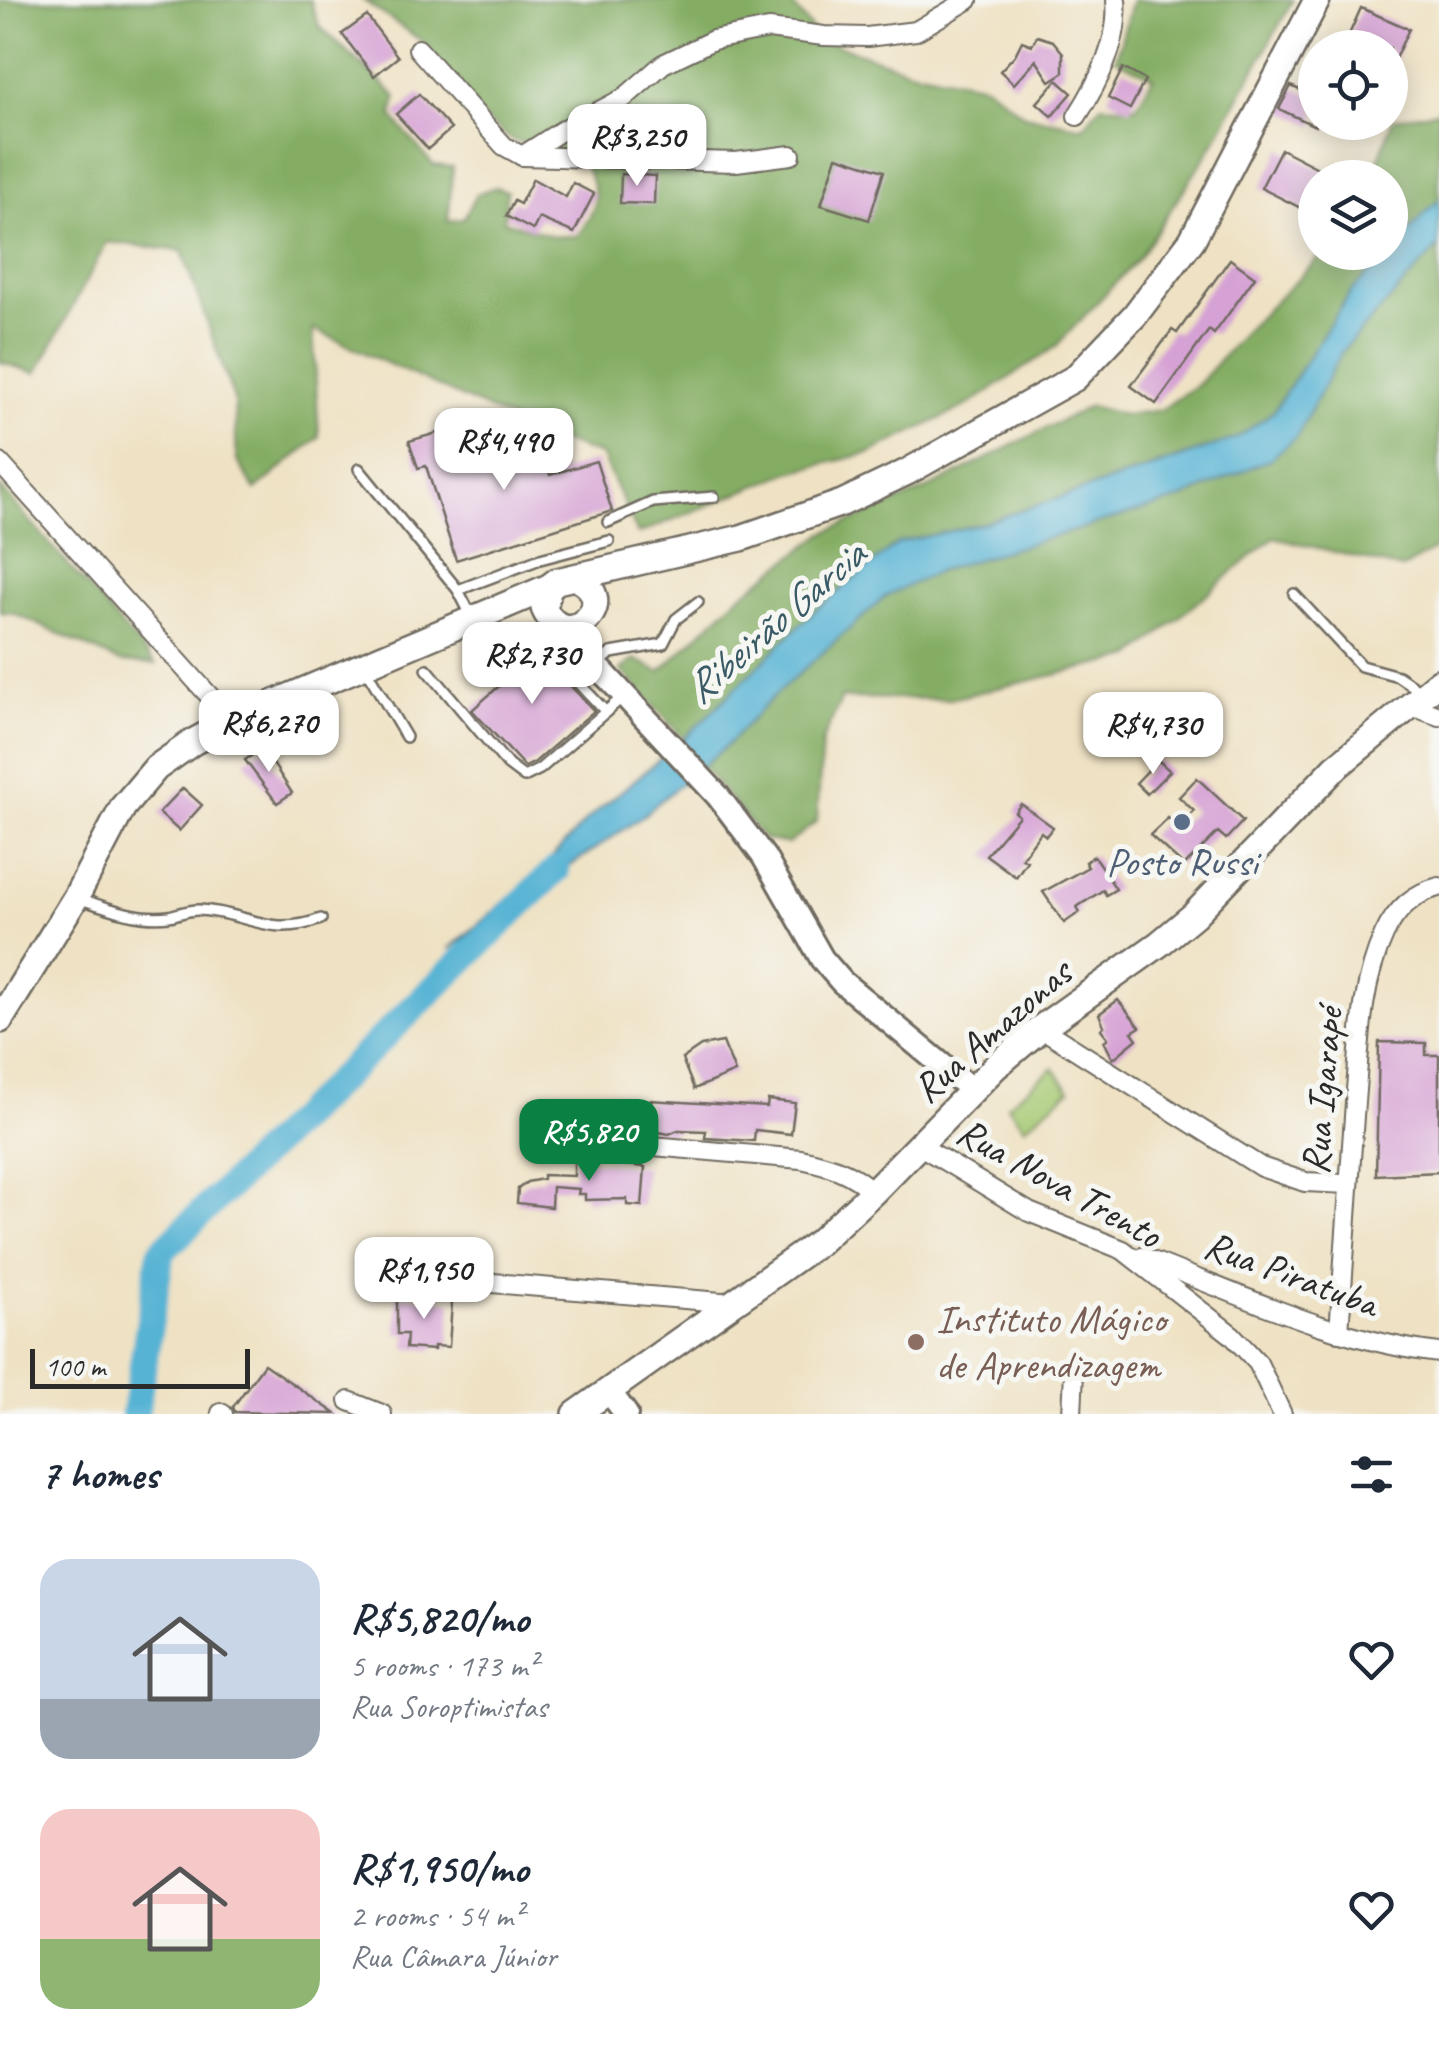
<!DOCTYPE html>
<html lang="en">
<head>
<meta charset="utf-8">
<style>
  :root { --surface:#fff; --page:#f6f6f7; --text:#1f2937; --muted:#747a83; --accent:#0b8043 }
  body { margin:0; font-family:Caveat,sans-serif; background:var(--page); color:var(--text); height:100vh; display:flex; flex-direction:column; font-size:38px; white-space:nowrap }
  * { box-sizing:border-box; margin:0 }
  p { font-size:32px; color:var(--muted) }
  .icon { flex:none; width:55px; height:55px; fill:none; stroke:currentColor; stroke-width:2; stroke-linecap:round; stroke-linejoin:round }
  .map { position:relative; height:1414px; overflow:hidden }
  .sheet { display:flex; flex-direction:column; background:var(--surface); flex:1 }
  .sheet>* { flex:none }
  .fabs { position:absolute; left:1298px; top:30px; display:grid; gap:20px }
  .fabs a { display:grid; place-items:center; width:110px; height:110px; border-radius:50%; background:var(--surface); box-shadow:0 5px 25px #0003; font-size:50px }
  .scale { position:absolute; left:30px; bottom:25px; width:220px; box-sizing:border-box; padding-left:10px; border:5px solid #2b2b2b; border-top:0; font-size:28px; line-height:35px; white-space:nowrap; color:#2b2b2b; -webkit-text-stroke:8px #f6f6f2; paint-order:stroke }
  .price { position:absolute; translate:-50% -85px; padding:0 22px; border-radius:20px; background:#fff; color:#222; font-size:32px; line-height:65px; filter:drop-shadow(0 2px 5px #0008) }
  .price::after { content:''; position:absolute; left:50%; top:60px; width:30px; height:22px; margin-left:-15px; background:inherit; clip-path:polygon(0 0,100% 0,50% 100%) }
  .price.current { background:var(--accent); color:#fff }
  ul { padding:0; list-style:none }
  li { display:flex; align-items:center; gap:30px; height:250px; padding:0 40px }
  li span { display:grid; place-items:center; flex:none; width:280px; height:200px; border-radius:30px; color:#555 }
  li>.icon { margin-inline-start:auto }
  span .icon { width:120px; height:120px; fill:#fffc; stroke-width:1 }
  li b { font-size:42px }
  h2 { display:flex; justify-content:space-between; align-items:center; height:120px; padding:0 40px; font-size:42px }
  .map>svg:first-child { display:block }
</style>
</head>
<body>
<div class="map">
<svg width="1439" height="1414" viewBox="0 0 1439 1414">
  <rect width="100%" height="100%" fill="#f6f6f2"/>
  <filter id="ink" filterUnits="userSpaceOnUse"><feTurbulence type="fractalNoise" baseFrequency=".01" numOctaves="2"/><feDisplacementMap in="SourceGraphic" scale="20" xChannelSelector="R" yChannelSelector="G"/><feConvolveMatrix kernelMatrix="1 2 1 2 8 2 1 2 1" color-interpolation-filters="sRGB"/></filter>
  <filter id="wash" filterUnits="userSpaceOnUse"><feTurbulence type="fractalNoise" baseFrequency=".0048" numOctaves="4" result="noise"/><feDisplacementMap in="SourceGraphic" scale="40" xChannelSelector="R" yChannelSelector="G"/><feGaussianBlur stdDeviation="2.25" result="paint"/><feColorMatrix in="noise" values="0 0 0 0 0 0 0 0 0 0 0 0 0 0 0 0 0 1.4 0 .05"/><feComposite in="paint" operator="in"/></filter>
  <g filter="url(#wash)">
    <rect width="100%" height="100%" fill="#efe2c4"/>
    <path fill="#a6c972" stroke="#687a4e" stroke-width="2.5" d="M1053 1068 1070 1090 1025 1127 1007 1105Z"/>
    <g fill="#84ad64" stroke="#586c48" stroke-width="2.5">
      <path d="M0 0H310L319 26 397 97 392 116 433 165 453 167 448 221 463 219 477 194 495 187 507 191 504 221 553 236H577C603 202 598 193 580 156H551L509 138 481 116 423 42 363 0H788L820 39 909 70 985 85 1024 115 1083 127 1101 105 1136 107 1153 77 1116 59 1132 0H1293L1208 153 1138 259 1055 347 972 403 870 453 790 472 638 534 601 455 546 436 313 329 319 437 255 490 237 460 234 399 182 251 107 242 37 373 0 362Z"/>
      <path d="M1439 110V199L1390 251V178H1372L1393 119Z"/>
      <path d="M1439 246V546L1402 569 1274 537 1132 657 950 699 842 698 822 741 817 821 788 844 764 839 701 765 726 746 774 696 885 596 941 570 1180 499 1272 458 1297 435 1342 351Z"/>
      <path d="M1324 253H1389L1351 292 1273 412 1237 438 981 524 898 543 812 614 684 739 621 670 635 659 660 672 737 598 824 533 927 489 1090 406 1124 415 1161 410 1199 383 1245 331Z"/>
      <path d="M0 487 155 664 120 662 14 613 0 612Z"/>
    </g>
    <path fill="#56b3d4" stroke="#406f80" stroke-width="2.5" d="M1439 199V246L1342 351 1297 436 1272 458 1180 499 941 570 886 596 774 696 726 746 640 818 449 949 532 879 589 818 684 739 812 613 898 543 981 524 1154 467 1237 438 1273 412 1351 292Z"/>
    <g fill="none" stroke-linecap="round" stroke-linejoin="round">
      <path stroke="#56b3d4" stroke-width="28" d="M135 1414 161 1252 556 870"/>
    </g>
    <g id="blocks">
      <g fill="#d6a1d4">
        <path d="M1361 8 1409 29 1390 69V48H1343Z"/>
        <path d="M367 16 398 57 374 76 342 34Z"/>
        <path d="M1037 36 1053 41 1063 53V73L1050 81 1036 60 1014 84 1000 71 1015 55 1022 41 1032 45Z"/>
        <path d="M1123 68 1145 80 1130 109 1108 98Z"/>
        <path d="M1057 80 1072 93 1052 116 1037 103Z"/>
        <path d="M1291 86 1315 97V126L1279 109Z"/>
        <path d="M419 94 451 129 428 149 396 114Z"/>
        <path d="M1281 149 1337 178H1315V206L1311 213 1261 188Z"/>
        <path d="M837 156 884 171 869 220 821 205Z"/>
        <path d="M621 174 655 176 654 204 620 203Z"/>
        <path d="M533 179 566 197 573 183 594 194 574 233 539 218 533 230 506 216 514 201 520 204Z"/>
        <path d="M1230 259 1255 277 1214 334 1209 330 1156 404 1131 386 1172 330 1177 333Z"/>
        <path d="M444 431 450 449 507 431 515 459 526 455 530 467 546 462 550 475 596 461 612 511 456 560 426 466 418 468 409 441Z"/>
        <path d="M532 645 594 711 535 762 525 767 472 710 505 681 496 671 524 646Z"/>
        <path d="M263 748 292 793 277 803 245 760Z"/>
        <path d="M1158 760 1170 771 1147 794 1136 783Z"/>
        <path d="M1197 778 1243 821 1226 839 1218 832 1184 866 1150 835 1168 818 1178 827 1194 811 1179 797Z"/>
        <path d="M183 788 202 805 179 831 159 813Z"/>
        <path d="M1021 804 1053 827 1046 836 1041 832 1022 858 1027 861 1016 877 986 855 1019 816 1015 812Z"/>
        <path d="M1094 856 1116 889 1106 895 1103 890 1077 907 1080 912 1064 923 1043 892 1088 867 1085 862Z"/>
        <path d="M1118 1000 1140 1027 1132 1032 1137 1039 1113 1059 1104 1041 1108 1038 1101 1029 1104 1026 1099 1014Z"/>
        <path d="M723 1042 735 1072 694 1089 682 1059 701 1046Z"/>
        <path d="M1379 1042 1426 1043V1055H1439V1172L1376 1175Z"/>
        <path d="M648 1100 767 1107 768 1100 795 1103 791 1134 755 1130 754 1141 705 1138 706 1131 678 1130 669 1134 648 1130Z"/>
        <path d="M582 1160 645 1167 642 1206 627 1205V1199L585 1200V1194H578L579 1189 552 1187 551 1207 517 1203 518 1189 527 1182 543 1179V1175L574 1176V1162Z"/>
        <path d="M397 1295 452 1302 449 1347 434 1346V1350L406 1348 407 1334H397Z"/>
        <path d="M264 1364 336 1414 235 1412 233 1407Z"/>
      </g>
    </g>
  </g>
  <g filter="url(#ink)">
    <use href="#blocks" fill-opacity="0" stroke="#706b61" stroke-width="2.5"/>
    <g fill="none" stroke-linecap="round" stroke-linejoin="round">
      <defs>
        <g id="service">
          <path d="M359 469 458 590 471 615"/>
          <path d="M608 522 653 502 714 497"/>
          <path d="M458 590 540 559 609 541"/>
          <path d="M1294 594 1361 666 1398 676 1423 693"/>
          <path d="M463 625 484 644 535 636 606 712"/>
          <path d="M599 664 611 653 663 644 676 619 698 602"/>
          <path d="M365 668 406 737"/>
          <path d="M427 669 508 765 524 777 540 769 625 695"/>
          <path d="M78 898C107 908 138 920 169 916 179 914 189 909 200 910 249 913 269 938 321 919"/>
        </g>
        <g id="minor">
          <path d="M418 49 504 146 522 156 736 162 791 155"/>
          <path d="M1077 116C1098 83 1120 41 1116 0"/>
          <path d="M522 156 561 131 624 98 663 64 713 40 769 29 824 36 867 37 916 31 968 0"/>
          <path d="M0 463 232 721"/>
          <path d="M1412 706 1439 716"/>
          <path d="M1041 1028 1261 1167 1305 1182 1348 1184"/>
          <path d="M550 1137 801 1159C829 1165 852 1172 873 1192"/>
          <path d="M919 1145 1029 1212 1123 1250 1232 1335 1258 1363 1282 1414"/>
          <path d="M1142 1257C1239 1294 1336 1341 1439 1353"/>
          <path d="M396 1275 733 1303"/>
          <path d="M1339 1332C1344 1255 1349 1178 1355 1102 1360 1046 1360 987 1384 935 1395 911 1413 893 1439 887"/>
          <path d="M349 1401 382 1414"/>
          <path d="M221 1413 223 1414"/>
          <path d="M1072 1414 1074 1371"/>
        </g>
        <g id="tertiary">
          <path d="M560 626 718 796 764 857 822 959 842 982 972 1090"/>
          <path d="M609 1391 626 1414"/>
        </g>
        <g id="secondary">
          <path d="M549 587 544 608C565 657 625 601 576 578"/>
          <path d="M0 1020 76 897 123 807 156 768 193 742 232 721 549 587 557 581 741 538 842 503 907 472 1075 378 1135 315 1192 240 1317 0"/>
          <path d="M576 1414 819 1242 873 1192 995 1067 1041 1028 1159 944 1194 915 1336 767 1439 682"/>
        </g>
      </defs>
      <use href="#service" stroke="#706b61" stroke-width="14"/>
      <use href="#minor" stroke="#706b61" stroke-width="22"/>
      <use href="#tertiary" stroke="#706b61" stroke-width="28"/>
      <use href="#secondary" stroke="#706b61" stroke-width="30"/>
      <use href="#service" stroke="#fff" stroke-width="9"/>
      <use href="#minor" stroke="#fff" stroke-width="18"/>
      <use href="#tertiary" stroke="#fff" stroke-width="22"/>
      <use href="#secondary" stroke="#fff" stroke-width="25"/>
    </g>
  </g>
  <circle fill="#5c6f8a" stroke="#f6f6f2" stroke-width="4" cx="1182" cy="822" r="10"/>
  <circle fill="#8d6e63" stroke="#f6f6f2" stroke-width="4" cx="916" cy="1342" r="10"/>
  <g text-anchor="middle" dominant-baseline="central" stroke-width="10" stroke-linejoin="round" paint-order="stroke">
    <g font-size="40" fill="#4e5e75" stroke="#f6f6f2">
      <text x="1182" y="862">Posto Russi</text>
    </g>
    <g font-size="40" fill="#2b2b2b" stroke="#f6f6f2">
      <text transform="translate(992 1031) rotate(-41)">Rua Amazonas</text>
      <text transform="translate(1322 1091) rotate(-85)">Rua Igarapé</text>
      <text transform="translate(1059 1183) rotate(29)">Rua Nova Trento</text>
      <text transform="translate(1291 1274) rotate(20)">Rua Piratuba</text>
    </g>
    <g font-size="40" fill="#785e54" stroke="#f6f6f2" text-anchor="start">
      <text x="936" y="1319">Instituto Mágico<tspan x="936" dy="46">de Aprendizagem</tspan></text>
    </g>
    <g font-size="42" font-style="italic" fill="#3a5b66" stroke="#f6f6f2">
      <text transform="translate(775 622) rotate(-41)">Ribeirão Garcia</text>
    </g>
  </g>
</svg>
<div class="fabs">
<a><svg class="icon" aria-label="locate" viewBox="0 0 24 24"><circle cx="12" cy="12" r="6"/><path d="M12 2v4M12 18v4M2 12h4M18 12h4"/></svg></a>
<a><svg class="icon" aria-label="layers" viewBox="0 0 24 24"><path d="M12 4l9 5-9 5-9-5zM3 14l9 5 9-5"/></svg></a>
</div>
<div class="scale">100 m</div>
<b class="price" style="left:637px;top:189px">R$3,250</b>
<b class="price" style="left:504px;top:493px">R$4,490</b>
<b class="price" style="left:532px;top:707px">R$2,730</b>
<b class="price" style="left:269px;top:775px">R$6,270</b>
<b class="price" style="left:1153px;top:777px">R$4,730</b>
<b class="price current" style="left:589px;top:1184px">R$5,820</b>
<b class="price" style="left:424px;top:1322px">R$1,950</b>
</div>
<section class="sheet">
<h2>7 homes<svg class="icon" aria-label="filters" viewBox="0 0 24 24"><path d="M4 7h16M4 17h16"/><circle cx="9" cy="7" r="2"/><circle cx="15" cy="17" r="2"/></svg></h2>
<ul>
<li><span style="background:linear-gradient(#c9d6e8 70%,#9aa5b1 0)"><svg class="icon" aria-label="home" viewBox="0 0 24 24"><path d="M3 11l9-7 9 7M6 9v11h12V9"/></svg></span><div><b>R$5,820/mo</b><p>5 rooms · 173 m²</p><p>Rua Soroptimistas</p></div><svg class="icon" aria-label="heart" viewBox="0 0 24 24"><path d="M12 20l-8-8c-3-5 5-10 8-4 3-6 11-1 8 4z"/></svg></li>
<li><span style="background:linear-gradient(#f6c9c9 65%,#8fb573 0)"><svg class="icon" aria-label="home" viewBox="0 0 24 24"><path d="M3 11l9-7 9 7M6 9v11h12V9"/></svg></span><div><b>R$1,950/mo</b><p>2 rooms · 54 m²</p><p>Rua Câmara Júnior</p></div><svg class="icon" aria-label="heart" viewBox="0 0 24 24"><path d="M12 20l-8-8c-3-5 5-10 8-4 3-6 11-1 8 4z"/></svg></li>
</ul>
</section>
</body>
</html>
